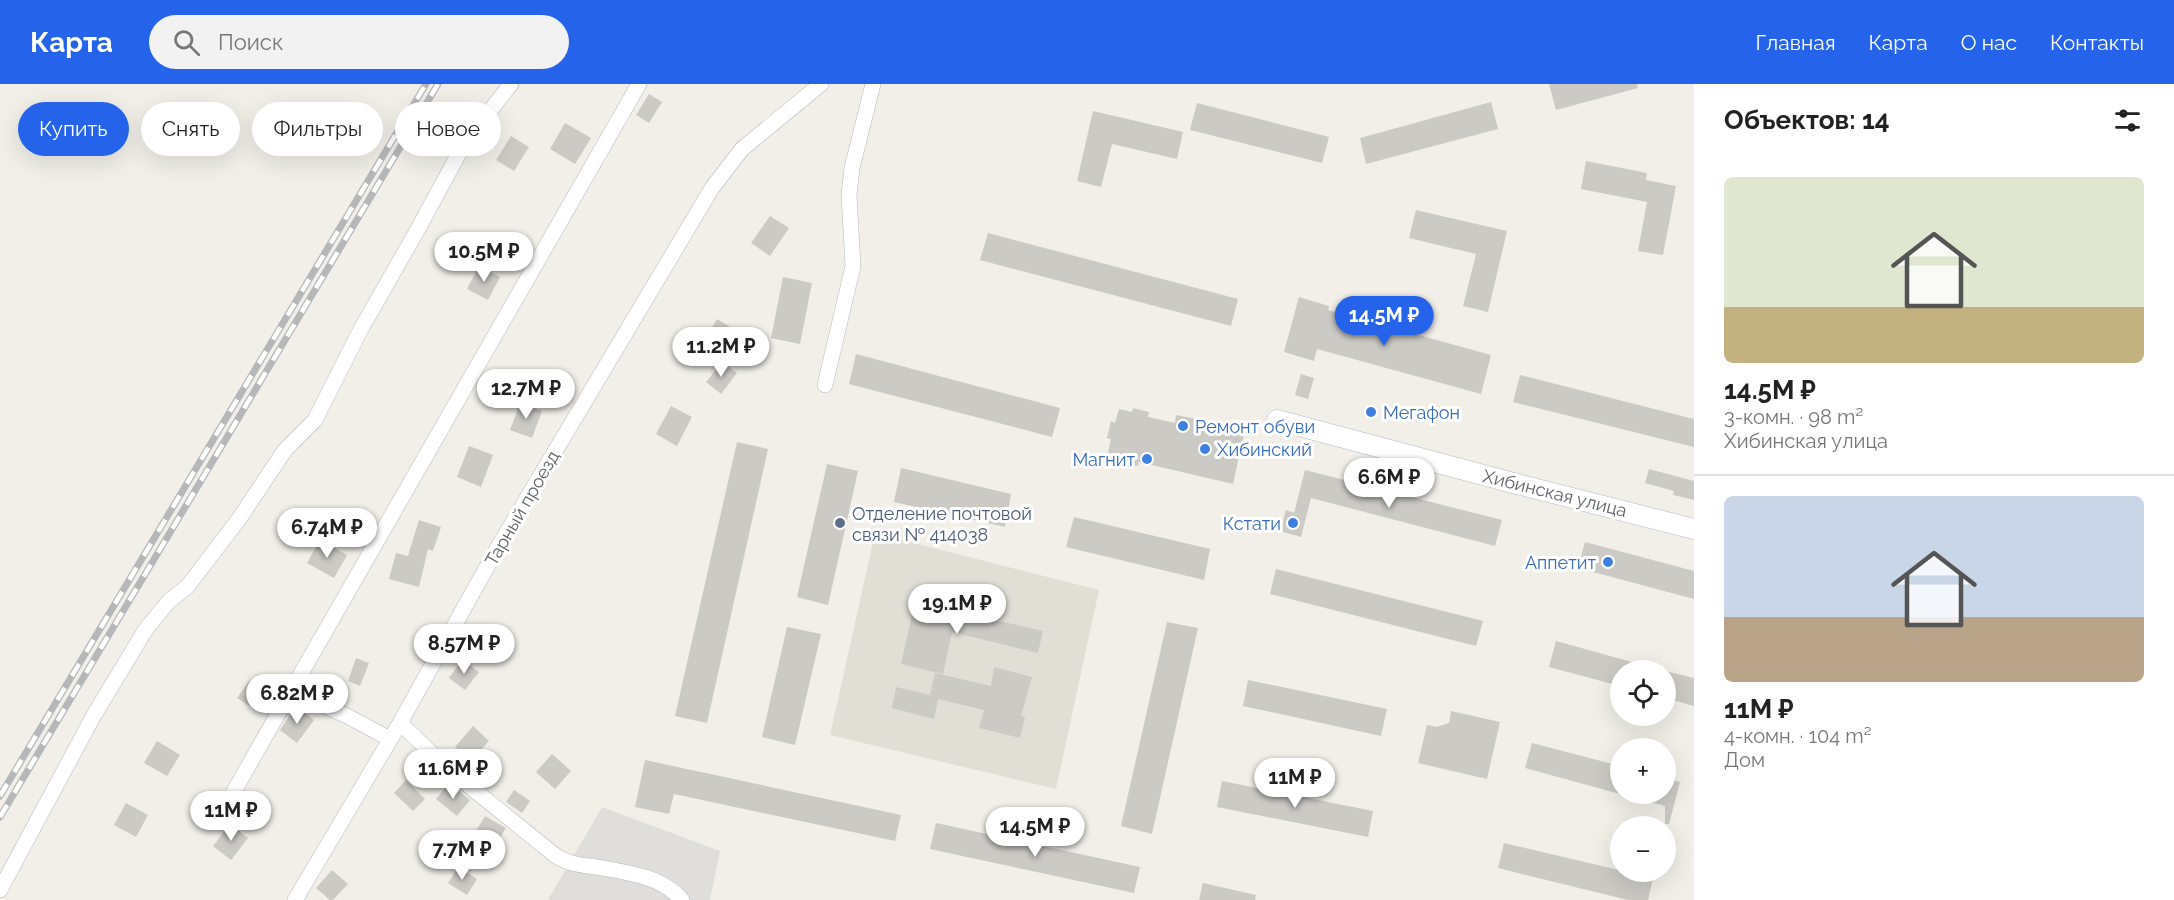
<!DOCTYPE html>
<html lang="ru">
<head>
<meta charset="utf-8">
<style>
  :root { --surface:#fff; --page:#f2f2f2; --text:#222; --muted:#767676; --line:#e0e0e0; --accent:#2563eb }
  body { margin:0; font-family:Raleway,sans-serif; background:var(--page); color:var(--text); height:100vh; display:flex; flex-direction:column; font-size:22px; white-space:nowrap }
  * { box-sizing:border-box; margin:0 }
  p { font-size:20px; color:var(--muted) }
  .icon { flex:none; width:33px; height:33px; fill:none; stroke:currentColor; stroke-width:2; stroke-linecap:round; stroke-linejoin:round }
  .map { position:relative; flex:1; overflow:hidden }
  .side { display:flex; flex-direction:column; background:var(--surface); width:480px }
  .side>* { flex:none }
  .hud { position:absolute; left:18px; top:18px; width:570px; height:54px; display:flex; gap:12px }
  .buttons { position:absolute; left:1610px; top:576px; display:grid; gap:12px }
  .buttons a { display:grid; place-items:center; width:66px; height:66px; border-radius:50%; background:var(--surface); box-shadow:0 6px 24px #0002; font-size:30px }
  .price { position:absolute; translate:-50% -51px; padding:0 14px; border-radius:21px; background:#fff; color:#222; font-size:20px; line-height:39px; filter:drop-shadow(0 2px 3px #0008) }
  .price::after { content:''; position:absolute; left:50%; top:36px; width:18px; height:14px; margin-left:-9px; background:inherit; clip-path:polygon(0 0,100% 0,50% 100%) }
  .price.selected { background:var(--accent); color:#fff }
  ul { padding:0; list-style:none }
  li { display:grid; align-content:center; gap:12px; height:318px; padding:0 30px }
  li+li { border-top:2px solid var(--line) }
  li span { display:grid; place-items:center; height:186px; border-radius:9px; color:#555 }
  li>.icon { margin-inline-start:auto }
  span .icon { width:108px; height:108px; fill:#fffc; stroke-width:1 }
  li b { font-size:26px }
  h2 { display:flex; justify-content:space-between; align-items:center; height:72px; padding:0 30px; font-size:26px }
  .pill { padding:0 21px; border-radius:27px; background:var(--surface); box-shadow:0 6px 24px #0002; font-size:21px; line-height:54px }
  .pill.selected { background:var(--accent); color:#fff }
  header { display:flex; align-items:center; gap:36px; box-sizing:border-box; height:84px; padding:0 30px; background:var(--accent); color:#fff }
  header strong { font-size:28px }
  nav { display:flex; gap:33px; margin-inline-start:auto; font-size:21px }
  .search { width:420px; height:54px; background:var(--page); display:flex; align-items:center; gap:15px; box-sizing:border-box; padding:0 21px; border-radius:33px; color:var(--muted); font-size:22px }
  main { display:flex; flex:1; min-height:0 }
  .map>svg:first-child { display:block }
</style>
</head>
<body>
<header>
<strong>Карта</strong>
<div class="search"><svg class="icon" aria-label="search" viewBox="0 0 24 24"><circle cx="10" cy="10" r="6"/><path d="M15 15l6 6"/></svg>Поиск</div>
<nav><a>Главная</a><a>Карта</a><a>О нас</a><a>Контакты</a></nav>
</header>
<main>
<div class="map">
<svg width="1694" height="816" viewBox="0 0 1694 816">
  <rect width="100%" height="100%" fill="#f1efe8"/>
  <path fill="#e0deda" d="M602 723 720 767 710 816H548Z"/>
  <path fill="#e1ded6" d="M875 449 1099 506 1056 705 830 651Z"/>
  <g fill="#cccac5">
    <path d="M1549 0H1637L1638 4 1556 26Z"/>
    <path d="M649 10 662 18 649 39 636 31Z"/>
    <path d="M1491 18 1498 45 1366 80 1360 54Z"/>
    <path d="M1197 19 1329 53 1322 79 1190 46Z"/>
    <path d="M1093 27 1183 48 1177 75 1112 60 1101 103 1077 97Z"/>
    <path d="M565 39 591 54 575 80 550 65Z"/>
    <path d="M511 52 529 63 514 87 496 76Z"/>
    <path d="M1586 77 1647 89 1646 96 1676 102 1663 171 1638 167 1647 118 1581 105Z"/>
    <path d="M1416 126 1507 147 1488 228 1463 222 1476 170 1409 154Z"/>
    <path d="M770 132 789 144 770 172 751 159Z"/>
    <path d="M988 149 1238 215 1231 242 980 176Z"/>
    <path d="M479 182 500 193 488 216 467 205Z"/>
    <path d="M783 193 812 199 800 260 771 254Z"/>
    <path d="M1299 213 1329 222 1328 226 1491 271 1481 310 1317 265 1314 277 1284 268Z"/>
    <path d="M717 235 740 249 730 266 707 252Z"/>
    <path d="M856 270 1060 324 1052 353 849 300Z"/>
    <path d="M722 278 737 289 721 310 706 298Z"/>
    <path d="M1301 290 1314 294 1308 315 1295 311Z"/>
    <path d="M1520 291 1694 335V363L1513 318Z"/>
    <path d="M520 319 542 327 532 354 510 346Z"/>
    <path d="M671 322 692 333 677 362 656 350Z"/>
    <path d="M1133 324 1149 328 1148 333 1175 339 1176 331 1245 345 1233 400 1139 378 1138 382 1118 377 1119 372 1108 369 1111 355 1107 354 1111 337 1115 339 1119 325 1132 328Z"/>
    <path d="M737 358 768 365 707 639 675 632Z"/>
    <path d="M469 362 493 371 481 403 457 393Z"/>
    <path d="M827 380 858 387 828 521 797 513Z"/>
    <path d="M901 384 1011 410 1005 443 894 418Z"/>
    <path d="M1649 385 1694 397V416L1673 411 1674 407 1645 399Z"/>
    <path d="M1305 386 1502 436 1495 462 1311 414 1301 453 1280 447 1286 426 1294 429Z"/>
    <path d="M1074 433 1210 465 1204 496 1066 463Z"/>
    <path d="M419 436 441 443 433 467 428 465 419 503 389 495 396 469 408 472Z"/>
    <path d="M320 456 347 471 334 494 307 479Z"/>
    <path d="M1585 458 1694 487V515L1578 484Z"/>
    <path d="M1276 485 1483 537 1476 562 1270 510Z"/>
    <path d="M915 518 1043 547 1038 569 952 548 943 590 901 580Z"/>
    <path d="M1167 538 1198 544 1152 750 1121 742Z"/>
    <path d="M787 543 821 550 795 661 762 653Z"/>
    <path d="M1556 557 1650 583V586H1620V602L1549 583Z"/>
    <path d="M356 574 369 579 360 602 348 597Z"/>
    <path d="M462 576 479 588 465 606 449 594Z"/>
    <path d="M994 583 1032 593 1021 632 1025 633 1020 654 979 644 984 626 938 615 934 635 892 624 896 603 930 611 935 589 991 602Z"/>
    <path d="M1665 587 1694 594V622L1665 614Z"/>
    <path d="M1248 596 1387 625 1381 652 1243 622Z"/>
    <path d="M249 597 261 605 249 622 237 614Z"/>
    <path d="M296 622 314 636 297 659 280 646Z"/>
    <path d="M1451 627 1500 638 1487 695 1418 679 1427 641 1437 643 1449 639Z"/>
    <path d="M473 642 489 657 471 677 455 663Z"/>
    <path d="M157 657 180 671 167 692 144 679Z"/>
    <path d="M1532 659 1620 682V710L1525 684Z"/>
    <path d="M552 670 571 687 555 705 536 688Z"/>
    <path d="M645 676 901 731 895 757 674 710 669 730 635 723Z"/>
    <path d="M1665 694 1680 698 1669 740H1665V722L1634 713V710H1665Z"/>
    <path d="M406 696 425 715 413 727 394 709Z"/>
    <path d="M1222 697 1373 727 1368 753 1217 723Z"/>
    <path d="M449 699 470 716 457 732 436 715Z"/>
    <path d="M514 706 530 717 522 729 506 718Z"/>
    <path d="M126 719 148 731 136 753 114 741Z"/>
    <path d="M485 732 506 744 495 762 474 750Z"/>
    <path d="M936 739 1140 783 1134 809 930 765Z"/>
    <path d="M230 740 248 754 231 776 213 762Z"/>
    <path d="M1504 759 1653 794 1648 816H1628L1498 784Z"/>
    <path d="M458 783 477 795 467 811 448 799Z"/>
    <path d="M332 786 348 800 333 816H330L316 804Z"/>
    <path d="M1203 799 1256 811 1255 816H1199Z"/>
  </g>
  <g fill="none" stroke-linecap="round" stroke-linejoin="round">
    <defs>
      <g id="street">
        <path d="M825 301 853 182 849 111 852 84 873 0"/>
        <path d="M291 607 639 0"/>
        <path d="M400 639 448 685 556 772C568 780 582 781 596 783 625 788 662 792 682 816"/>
        <path d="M229 716 291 607 347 632 390 655"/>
        <path d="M0 806 94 631 146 545 169 517 187 503 239 435 285 366 315 336 361 245 418 145 464 60 511 0"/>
        <path d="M295 816 400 639 498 463 712 104 742 65 821 0"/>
      </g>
      <path id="secondary" d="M1277 336 1517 400 1694 445"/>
    </defs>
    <use href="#street" stroke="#b5b8bc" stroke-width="16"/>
    <use href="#secondary" stroke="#b6babf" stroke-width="21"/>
    <use href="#street" stroke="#fff" stroke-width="15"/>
    <use href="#secondary" stroke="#fff" stroke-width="20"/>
    <defs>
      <g id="rail">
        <path d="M0 712 426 0"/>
        <path d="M0 733 438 0"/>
      </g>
    </defs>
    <use href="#rail" stroke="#b6b7b8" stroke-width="7"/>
    <use href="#rail" stroke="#fff" stroke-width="4.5" stroke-dasharray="14" stroke-linecap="butt"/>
  </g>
  <g fill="#3f7fe0" stroke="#fff" stroke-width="2">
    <circle cx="1371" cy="328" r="6"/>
    <circle cx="1183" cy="342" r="6"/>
    <circle cx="1205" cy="365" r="6"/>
    <circle cx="1147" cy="375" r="6"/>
    <circle cx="1293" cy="439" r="6"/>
    <circle cx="1608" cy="478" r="6"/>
  </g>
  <circle fill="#5c6f8a" stroke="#fff" stroke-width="2" cx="840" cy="439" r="6"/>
  <g text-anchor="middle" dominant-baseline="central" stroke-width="6" stroke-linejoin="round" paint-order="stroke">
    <g font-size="18" fill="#366cbe" stroke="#fff" text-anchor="start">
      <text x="1383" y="328">Мегафон</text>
      <text x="1195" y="342">Ремонт обуви</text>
      <text x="1217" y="365">Хибинский</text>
      <text x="1135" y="375" text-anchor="end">Магнит</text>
      <text x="1281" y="439" text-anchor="end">Кстати</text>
      <text x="1596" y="478" text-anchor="end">Аппетит</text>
    </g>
    <g font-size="18" fill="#5f6368" stroke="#fff">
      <text transform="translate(1555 409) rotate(14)">Хибинская улица</text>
      <text transform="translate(522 424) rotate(-60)">Тарный проезд</text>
    </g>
    <g font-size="18" fill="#4e5e75" stroke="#fff" text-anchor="start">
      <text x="852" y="429">Отделение почтовой<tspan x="852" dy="21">связи № 414038</tspan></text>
    </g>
  </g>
</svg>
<div class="buttons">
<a><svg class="icon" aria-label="locate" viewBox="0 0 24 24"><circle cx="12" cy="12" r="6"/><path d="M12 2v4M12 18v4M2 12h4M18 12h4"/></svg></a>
<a>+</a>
<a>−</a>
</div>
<b class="price" style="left:484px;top:199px">10.5M ₽</b>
<b class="price selected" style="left:1384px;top:263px">14.5M ₽</b>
<b class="price" style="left:721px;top:294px">11.2M ₽</b>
<b class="price" style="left:526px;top:336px">12.7M ₽</b>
<b class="price" style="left:1389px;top:425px">6.6M ₽</b>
<b class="price" style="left:327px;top:475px">6.74M ₽</b>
<b class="price" style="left:957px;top:551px">19.1M ₽</b>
<b class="price" style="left:464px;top:591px">8.57M ₽</b>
<b class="price" style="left:297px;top:641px">6.82M ₽</b>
<b class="price" style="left:453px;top:716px">11.6M ₽</b>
<b class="price" style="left:1295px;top:725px">11M ₽</b>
<b class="price" style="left:231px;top:758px">11M ₽</b>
<b class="price" style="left:1035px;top:774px">14.5M ₽</b>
<b class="price" style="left:462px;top:797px">7.7M ₽</b>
<div class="hud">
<a class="pill selected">Купить</a>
<a class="pill">Снять</a>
<a class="pill">Фильтры</a>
<a class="pill">Новое</a>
</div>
</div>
<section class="side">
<h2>Объектов: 14<svg class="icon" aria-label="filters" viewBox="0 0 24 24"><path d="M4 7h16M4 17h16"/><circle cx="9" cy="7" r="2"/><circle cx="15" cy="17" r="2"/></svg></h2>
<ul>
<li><span style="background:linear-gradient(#dfe7d0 70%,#c2b280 0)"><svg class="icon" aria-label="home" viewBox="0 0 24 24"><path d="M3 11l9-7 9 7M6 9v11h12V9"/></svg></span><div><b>14.5M ₽</b><p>3-комн. · 98 m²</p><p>Хибинская улица</p></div></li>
<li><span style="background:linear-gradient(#c9d6e8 65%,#b9a48a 0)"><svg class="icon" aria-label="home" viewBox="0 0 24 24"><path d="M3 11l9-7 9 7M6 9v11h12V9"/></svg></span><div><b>11M ₽</b><p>4-комн. · 104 m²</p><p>Дом</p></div></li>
</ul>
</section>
</main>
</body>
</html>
